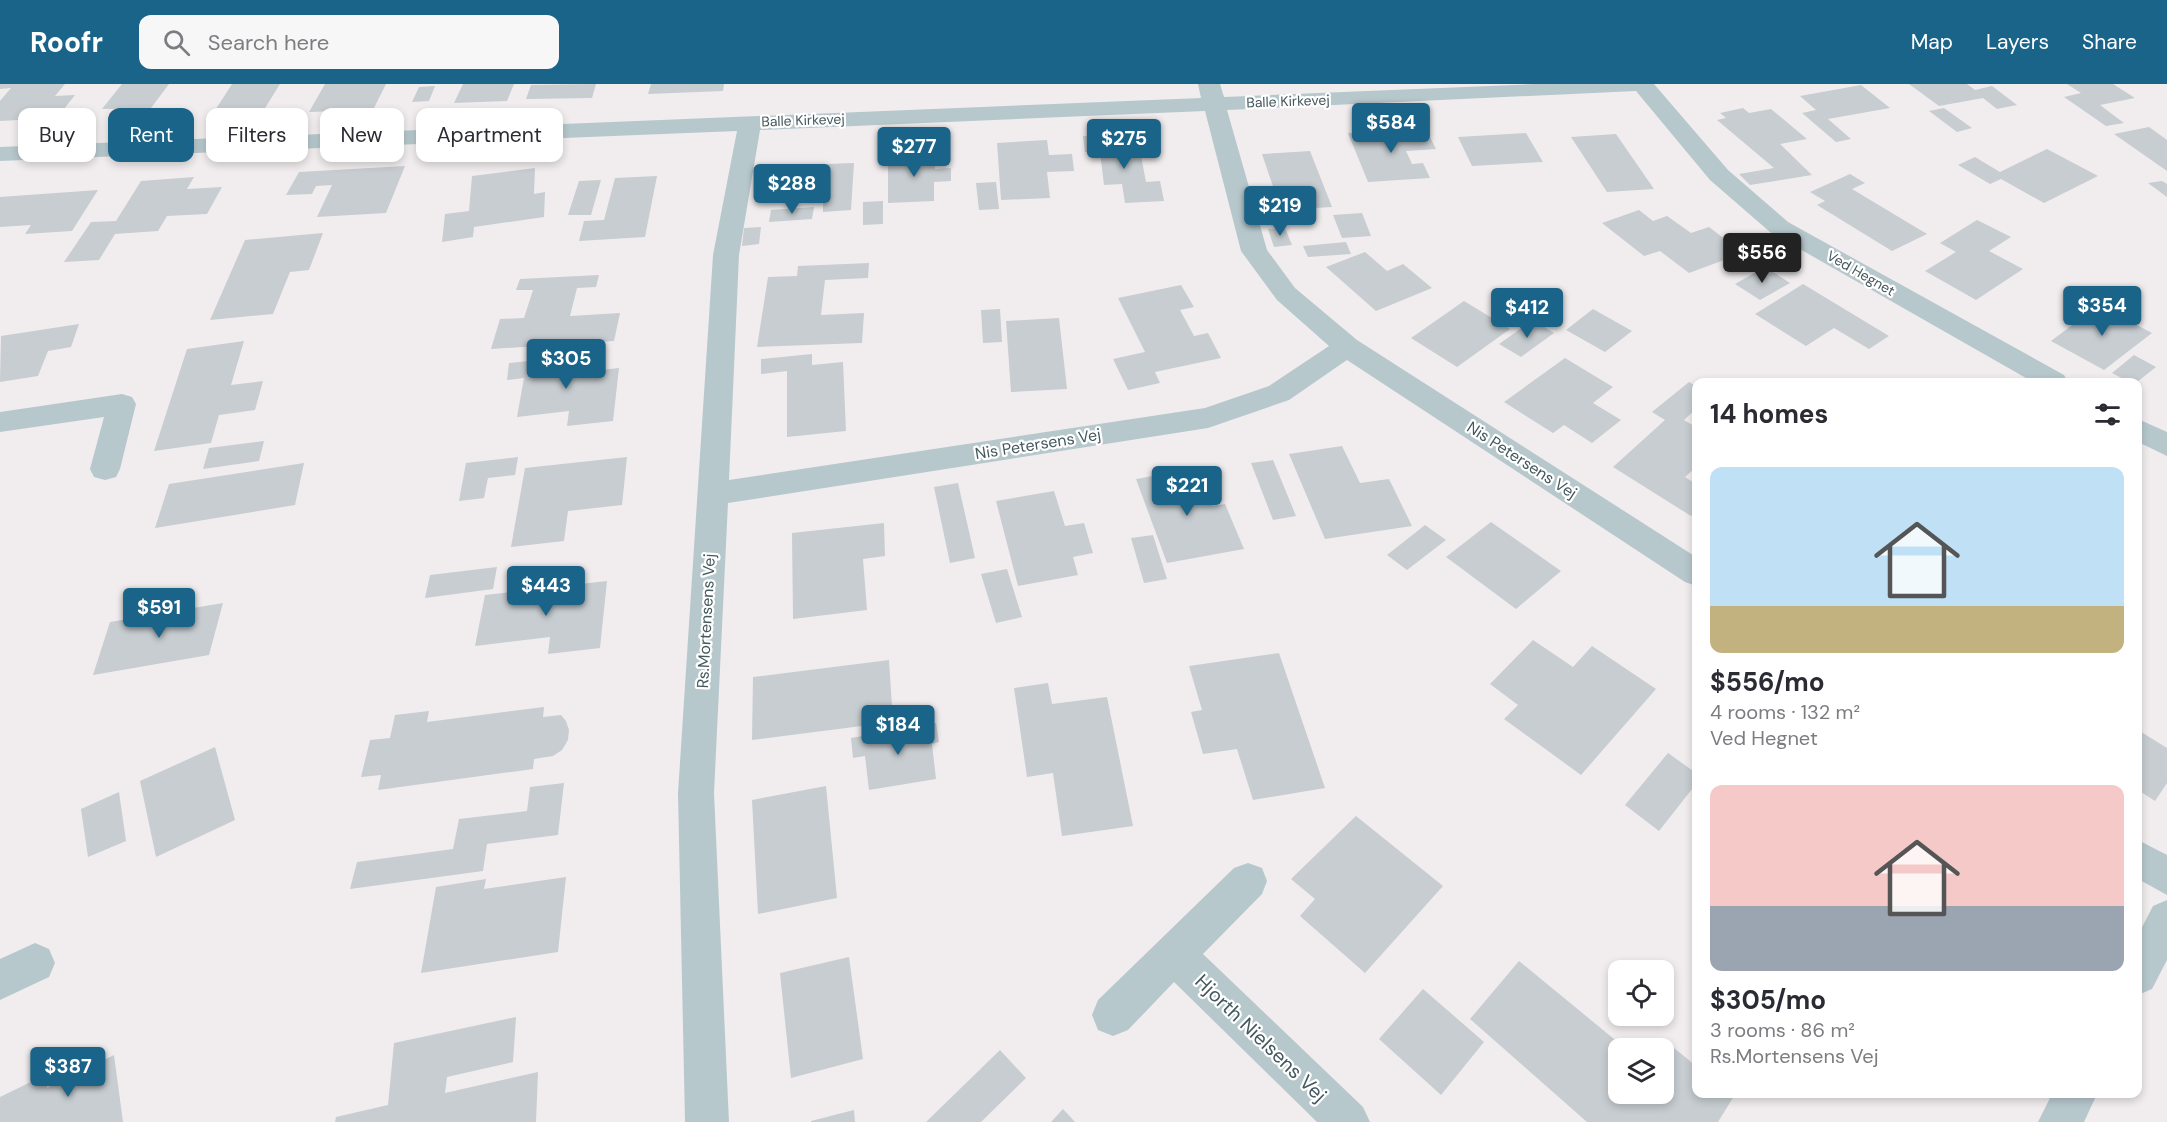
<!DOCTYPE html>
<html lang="en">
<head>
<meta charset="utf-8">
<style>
  :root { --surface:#fff; --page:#f7f7f7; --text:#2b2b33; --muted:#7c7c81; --accent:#1a6489 }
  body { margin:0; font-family:"DM Sans",sans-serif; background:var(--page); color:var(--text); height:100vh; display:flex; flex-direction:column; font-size:22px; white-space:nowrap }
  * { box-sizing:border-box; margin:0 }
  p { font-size:20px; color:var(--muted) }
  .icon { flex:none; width:33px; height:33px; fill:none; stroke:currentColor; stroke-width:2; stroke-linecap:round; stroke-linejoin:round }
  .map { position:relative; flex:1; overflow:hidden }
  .panel { position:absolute; left:1692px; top:294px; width:450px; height:720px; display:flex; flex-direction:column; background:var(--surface); border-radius:12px; box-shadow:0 3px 9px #0003 }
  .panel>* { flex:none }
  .guide { position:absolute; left:18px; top:24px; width:570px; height:54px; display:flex; gap:12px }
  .controls { position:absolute; left:1608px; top:876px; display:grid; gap:12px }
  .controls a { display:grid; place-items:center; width:66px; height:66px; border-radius:12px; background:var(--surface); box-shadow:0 3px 9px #0003; font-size:30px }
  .price { position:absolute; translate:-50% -51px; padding:0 14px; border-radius:6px; background:var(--accent); color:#fff; font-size:20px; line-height:39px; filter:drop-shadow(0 2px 3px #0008) }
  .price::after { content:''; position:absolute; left:50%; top:36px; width:18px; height:14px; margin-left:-9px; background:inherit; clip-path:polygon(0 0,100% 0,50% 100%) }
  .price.on { background:#222; color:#fff }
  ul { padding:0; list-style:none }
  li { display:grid; align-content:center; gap:12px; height:318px; padding:0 18px }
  li span { display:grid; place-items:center; height:186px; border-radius:12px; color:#555 }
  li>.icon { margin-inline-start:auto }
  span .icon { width:108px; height:108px; fill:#fffc; stroke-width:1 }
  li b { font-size:26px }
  h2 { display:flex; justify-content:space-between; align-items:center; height:72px; padding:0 18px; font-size:26px }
  .tag { padding:0 21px; border-radius:12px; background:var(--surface); box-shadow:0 3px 9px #0003; font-size:21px; line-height:54px }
  .tag.on { background:var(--accent); color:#fff }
  header { display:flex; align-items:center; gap:36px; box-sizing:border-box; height:84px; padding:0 30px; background:var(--accent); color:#fff }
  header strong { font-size:28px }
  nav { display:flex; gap:33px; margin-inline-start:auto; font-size:21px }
  .search { width:420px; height:54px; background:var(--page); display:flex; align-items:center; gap:15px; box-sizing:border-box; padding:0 21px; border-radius:12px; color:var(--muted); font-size:22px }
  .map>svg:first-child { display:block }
</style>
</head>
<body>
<header>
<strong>Roofr</strong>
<div class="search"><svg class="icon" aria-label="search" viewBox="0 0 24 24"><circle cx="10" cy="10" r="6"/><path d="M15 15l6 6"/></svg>Search here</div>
<nav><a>Map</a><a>Layers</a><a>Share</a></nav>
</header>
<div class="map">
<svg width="2167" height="1038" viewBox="0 0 2167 1038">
  <rect width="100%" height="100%" fill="#f1edee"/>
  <g fill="#c7cdd1">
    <path d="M0 0H65L55 12 75 11 57 34 0 37V17L11 4 0 5Z"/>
    <path d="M122 0H169L151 24 102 25Z"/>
    <path d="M232 0H280L262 29 212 31Z"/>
    <path d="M325 0H386L373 26 397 25 391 37 362 39 369 26 309 28Z"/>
    <path d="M463 0H514L507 17 454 19Z"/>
    <path d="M596 0 592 14 526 15 531 1Z"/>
    <path d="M651 0H724L723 7 648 10Z"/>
    <path d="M1909 0H1967L1975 6 1992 2 2017 21 1997 25 1983 14 1939 22Z"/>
    <path d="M2067 0H2113L2135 14 2100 21 2124 39 2106 42 2064 13 2081 9Z"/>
    <path d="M1861 1 1890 24 1828 35 1851 55 1836 58 1802 29 1816 26 1800 12Z"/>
    <path d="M435 2 429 17 412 18 419 3Z"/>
    <path d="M1743 24 1749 29 1771 25 1807 55 1780 60 1812 91 1750 101 1739 90 1774 84 1717 36 1726 34 1720 29Z"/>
    <path d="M1944 24 1972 44 1957 48 1929 27Z"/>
    <path d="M2149 43 2167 56V87L2114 50Z"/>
    <path d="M1426 45 1436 65 1406 67 1412 80 1423 79 1430 94 1368 98 1348 49Z"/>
    <path d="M1526 49 1543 78 1472 82 1458 53Z"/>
    <path d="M1616 50 1654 105 1607 108 1571 53Z"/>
    <path d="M1108 51 1109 62 1139 61 1146 98 1160 97 1164 117 1125 119 1122 100 1104 101 1100 68H1085L1083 52Z"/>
    <path d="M1047 56 1049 71 1072 70 1074 87 1047 88 1050 114 1001 116 997 59Z"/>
    <path d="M2047 65 2098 92 2044 119 2001 95 1990 100 1958 81 1975 73 2000 88Z"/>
    <path d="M1310 67 1332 123 1281 126 1262 70Z"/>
    <path d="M935 70V85L951 84V97L934 98V117L888 119V72Z"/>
    <path d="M854 79 851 126 823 128V114L772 117 777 82Z"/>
    <path d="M405 82 386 129 317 133 332 101 316 102 312 110 286 111 299 88Z"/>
    <path d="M535 84 534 110 545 108 544 133 474 143 473 153 442 158 445 130 469 127 472 92Z"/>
    <path d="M1850 90 1865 99 1852 105 1927 150 1892 167 1817 121 1825 117 1810 108Z"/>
    <path d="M657 92 645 153 579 157 584 137 604 136 615 94Z"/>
    <path d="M194 93 187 105 222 103 207 130 167 132 158 147 115 150 99 176 64 178 91 138 116 137 141 97Z"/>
    <path d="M601 96 591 131H568L579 97Z"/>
    <path d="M2162 97 2167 100V113L2148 99Z"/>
    <path d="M996 98 999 125 979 126 976 99Z"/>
    <path d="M98 106 72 147 25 150 31 141 0 143V113Z"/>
    <path d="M883 117V140L863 141V118Z"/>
    <path d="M814 123 812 135 769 138 771 126Z"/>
    <path d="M1639 126 1653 137 1667 132 1691 149 1709 143 1743 169 1689 189 1660 167 1644 172 1602 139Z"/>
    <path d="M1362 129 1371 152 1342 154 1333 131Z"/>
    <path d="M1977 136 2011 153 1989 167 2023 185 1976 216 1925 187 1956 168 1940 159Z"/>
    <path d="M761 143 759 160 742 162 744 144Z"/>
    <path d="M1285 144 1292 161 1274 163 1268 145Z"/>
    <path d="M323 149 309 186 290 188 273 230 210 236 245 156Z"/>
    <path d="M1346 158 1351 170 1308 173 1303 162Z"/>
    <path d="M1365 168 1387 187 1403 180 1432 204 1376 227 1326 183Z"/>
    <path d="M869 179 868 194 825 196 821 231 864 229 862 259 757 263 768 193 797 192 798 182Z"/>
    <path d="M1765 183 1790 199 1760 216 1735 200Z"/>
    <path d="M599 191 596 203 577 204 570 232 620 229 614 257 491 265 500 235 524 234 533 206H516L520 195Z"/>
    <path d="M1803 200 1889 252 1869 265 1834 244 1806 262 1755 230Z"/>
    <path d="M1181 201 1194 223 1180 226 1194 252 1208 249 1221 274 1155 288 1160 299 1128 306 1113 275 1145 268 1118 214Z"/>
    <path d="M1464 217 1510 245 1457 283 1411 254Z"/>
    <path d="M2099 221 2152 249 2104 286 2051 257Z"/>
    <path d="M1000 225 1002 258 983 259 981 226Z"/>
    <path d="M1593 225 1632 247 1605 268 1566 246Z"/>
    <path d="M1059 234 1067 305 1011 308 1006 237Z"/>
    <path d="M1533 236 1554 249 1521 273 1499 260Z"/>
    <path d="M79 240 71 263 48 267 38 292 0 298 1 252Z"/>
    <path d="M244 257 231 301 263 297 255 326 219 331 211 359 154 367 187 265Z"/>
    <path d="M812 270V281L843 278 846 347 787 353V287L761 290V275Z"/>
    <path d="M2134 271 2156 283 2137 298H2129L2112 289Z"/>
    <path d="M579 272 577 289 619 284 613 337 567 342 569 327 517 333 524 294 507 296 509 279Z"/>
    <path d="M1565 274 1613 303 1593 319 1621 336 1592 359 1564 341 1553 349 1504 318Z"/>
    <path d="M1689 298 1696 302V325L1684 336 1696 343V383L1685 393 1696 400V427L1691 432 1613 383 1665 336 1652 328Z"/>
    <path d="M264 357 259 377 203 385 209 364Z"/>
    <path d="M1342 362 1360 399 1389 395 1412 442 1325 455 1289 370Z"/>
    <path d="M518 373 515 391 488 394 484 414 459 417 466 379Z"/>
    <path d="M627 373 622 421 568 427 564 457 511 463 525 384Z"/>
    <path d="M1273 376 1296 432 1273 436 1251 379Z"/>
    <path d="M304 379 295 421 155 444 169 400Z"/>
    <path d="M1198 384 1213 422 1225 420 1244 465 1167 479 1136 395Z"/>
    <path d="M958 399 975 474 950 479 934 403Z"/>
    <path d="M1054 407 1065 442 1084 439 1093 469 1073 473 1078 491 1018 502 996 417Z"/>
    <path d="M1491 438 1561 487 1516 525 1446 473Z"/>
    <path d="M884 439 885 472 863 475 867 526 793 535 792 449Z"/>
    <path d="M1425 441 1446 456 1407 486 1387 471Z"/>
    <path d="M1153 451 1167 495 1144 499 1131 454Z"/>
    <path d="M497 483 493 505 425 514 430 491Z"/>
    <path d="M1007 485 1022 533 996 539 981 490Z"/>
    <path d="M607 497 600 564 548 570 550 553 475 562 485 511Z"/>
    <path d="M223 519 209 571 93 591 110 538Z"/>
    <path d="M1533 556 1573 583 1592 562 1656 605 1581 691 1504 635 1518 621 1490 600Z"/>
    <path d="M1279 569 1325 704 1253 716 1237 665 1203 670 1191 628 1202 626 1189 582Z"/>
    <path d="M889 576 893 638 752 656 753 593Z"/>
    <path d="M1048 599 1052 620 1107 613 1133 742 1062 752 1053 689 1027 693 1014 604Z"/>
    <path d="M544 623 543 633 561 631 566 637 569 646 568 656 562 666 553 672 534 675 533 685 378 706 381 691 361 693 370 656 390 654 395 631 429 627 427 638Z"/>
    <path d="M936 639 939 658 932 660 936 695 869 706 865 672 853 674 851 654Z"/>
    <path d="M2138 646 2167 664V699L2155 717 2138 706Z"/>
    <path d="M215 663 235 736 156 773 140 697Z"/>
    <path d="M1668 669 1696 689V700L1659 747 1625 721Z"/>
    <path d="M564 699 558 751 487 760 483 787 350 805 357 778 453 765 459 735 527 727 530 703Z"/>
    <path d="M826 702 837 814 758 830 752 716Z"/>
    <path d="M119 708 126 757 88 773 81 725Z"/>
    <path d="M1356 732 1443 802 1365 889 1300 832 1315 815 1291 795Z"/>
    <path d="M566 793 558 868 421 889 436 803 486 795 484 805Z"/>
    <path d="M849 873 863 975 791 994 780 889Z"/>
    <path d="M1519 877 1625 964H1618V1010H1664V965L1668 959 1696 982V1010H1731L1734 1012 1718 1038H1587L1470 935Z"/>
    <path d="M1423 905 1484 958 1441 1011 1379 955Z"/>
    <path d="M516 933 513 978 447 993 445 1009 538 988 536 1038H335L336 1033 388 1021 394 959Z"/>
    <path d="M1000 966 1026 994 981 1038H926Z"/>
    <path d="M114 971 123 1038H0V1013L45 991 47 1004Z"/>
    <path d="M1063 1025 1075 1038H1051Z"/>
    <path d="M854 1026 855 1038H811V1037Z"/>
  </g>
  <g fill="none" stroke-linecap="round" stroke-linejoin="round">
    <g fill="#b7c8cd" fill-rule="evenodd">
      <path d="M1198 0H1220L1224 13 1535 0H1654L1728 86 1788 138 2064 291 2068 298H2033L1770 148 1710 96 1636 7 1227 26 1267 166 1295 204 1357 256 1696 473V502L1685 498 1347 276 1289 316 1208 344 728 419 714 709 729 1038H685L678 709 713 171 737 47 0 77V63L1201 14ZM1205 27 1241 167 1277 216 1329 262 1269 302 1205 324 729 396 739 171 760 46Z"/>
      <path d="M122 310 132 313 136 320 120 385 116 393 105 396 94 393 90 385 104 333 0 348V328Z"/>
      <path d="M2138 335 2167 348V372L2138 358Z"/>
      <path d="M2138 756 2167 771V811L2138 795Z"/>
      <path d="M1248 779 1262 784 1267 797 1262 810 1203 870 1363 1023 1370 1038H1317L1174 898 1128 946 1113 952 1098 946 1092 931 1098 916 1234 784Z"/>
      <path d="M2167 816V876L2152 905 2138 911V851L2153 822Z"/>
      <path d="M35 859 49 865 55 879 49 893 0 916V875Z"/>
      <path d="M2052 1010H2097L2084 1038H2038Z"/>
    </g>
  </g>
  <g text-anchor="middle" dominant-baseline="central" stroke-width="4.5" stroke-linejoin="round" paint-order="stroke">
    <g font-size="14" fill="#44585d" stroke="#fff">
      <text transform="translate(1288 17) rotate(-2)">Balle Kirkevej</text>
      <text transform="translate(803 36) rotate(-2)">Balle Kirkevej</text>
      <text transform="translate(1861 189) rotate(30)">Ved Hegnet</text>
    </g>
    <g font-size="16" fill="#44585d" stroke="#fff">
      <text transform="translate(1038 360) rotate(-9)">Nis Petersens Vej</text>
      <text transform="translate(1522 376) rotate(33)">Nis Petersens Vej</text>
      <text transform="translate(706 537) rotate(-87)">Rs.Mortensens Vej</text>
    </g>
    <g font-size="20" fill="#44585d" stroke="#fff">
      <text transform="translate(1261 954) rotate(44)">Hjorth Nielsens Vej</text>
    </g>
  </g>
</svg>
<div class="controls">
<a><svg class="icon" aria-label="locate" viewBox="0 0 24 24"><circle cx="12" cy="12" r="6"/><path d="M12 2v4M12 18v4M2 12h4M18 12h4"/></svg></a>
<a><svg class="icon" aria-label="layers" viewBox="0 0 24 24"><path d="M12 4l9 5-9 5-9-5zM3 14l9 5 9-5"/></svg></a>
</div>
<b class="price" style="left:1391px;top:70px">$584</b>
<b class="price" style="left:1124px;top:86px">$275</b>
<b class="price" style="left:914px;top:94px">$277</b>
<b class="price" style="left:792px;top:131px">$288</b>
<b class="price" style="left:1280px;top:153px">$219</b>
<b class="price on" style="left:1762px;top:200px">$556</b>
<b class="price" style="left:2102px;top:253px">$354</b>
<b class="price" style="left:1527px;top:255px">$412</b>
<b class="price" style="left:566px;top:306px">$305</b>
<b class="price" style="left:1187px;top:433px">$221</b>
<b class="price" style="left:546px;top:533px">$443</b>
<b class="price" style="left:159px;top:555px">$591</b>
<b class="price" style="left:898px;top:672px">$184</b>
<b class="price" style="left:68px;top:1014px">$387</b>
<div class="guide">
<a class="tag">Buy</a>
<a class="tag on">Rent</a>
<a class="tag">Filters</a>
<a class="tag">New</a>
<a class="tag">Apartment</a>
</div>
<section class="panel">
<h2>14 homes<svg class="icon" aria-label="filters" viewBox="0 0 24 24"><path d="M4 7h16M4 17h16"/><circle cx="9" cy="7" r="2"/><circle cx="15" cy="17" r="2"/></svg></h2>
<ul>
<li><span style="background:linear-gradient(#bfe0f5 75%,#c2b280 0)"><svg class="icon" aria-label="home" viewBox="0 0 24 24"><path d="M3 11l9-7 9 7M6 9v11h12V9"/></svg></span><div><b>$556/mo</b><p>4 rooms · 132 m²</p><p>Ved Hegnet</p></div></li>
<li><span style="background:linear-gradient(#f6c9c9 65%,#9aa5b1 0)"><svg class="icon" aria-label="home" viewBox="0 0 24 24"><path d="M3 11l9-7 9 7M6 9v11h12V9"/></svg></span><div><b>$305/mo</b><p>3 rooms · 86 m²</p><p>Rs.Mortensens Vej</p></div></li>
</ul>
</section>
</div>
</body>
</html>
